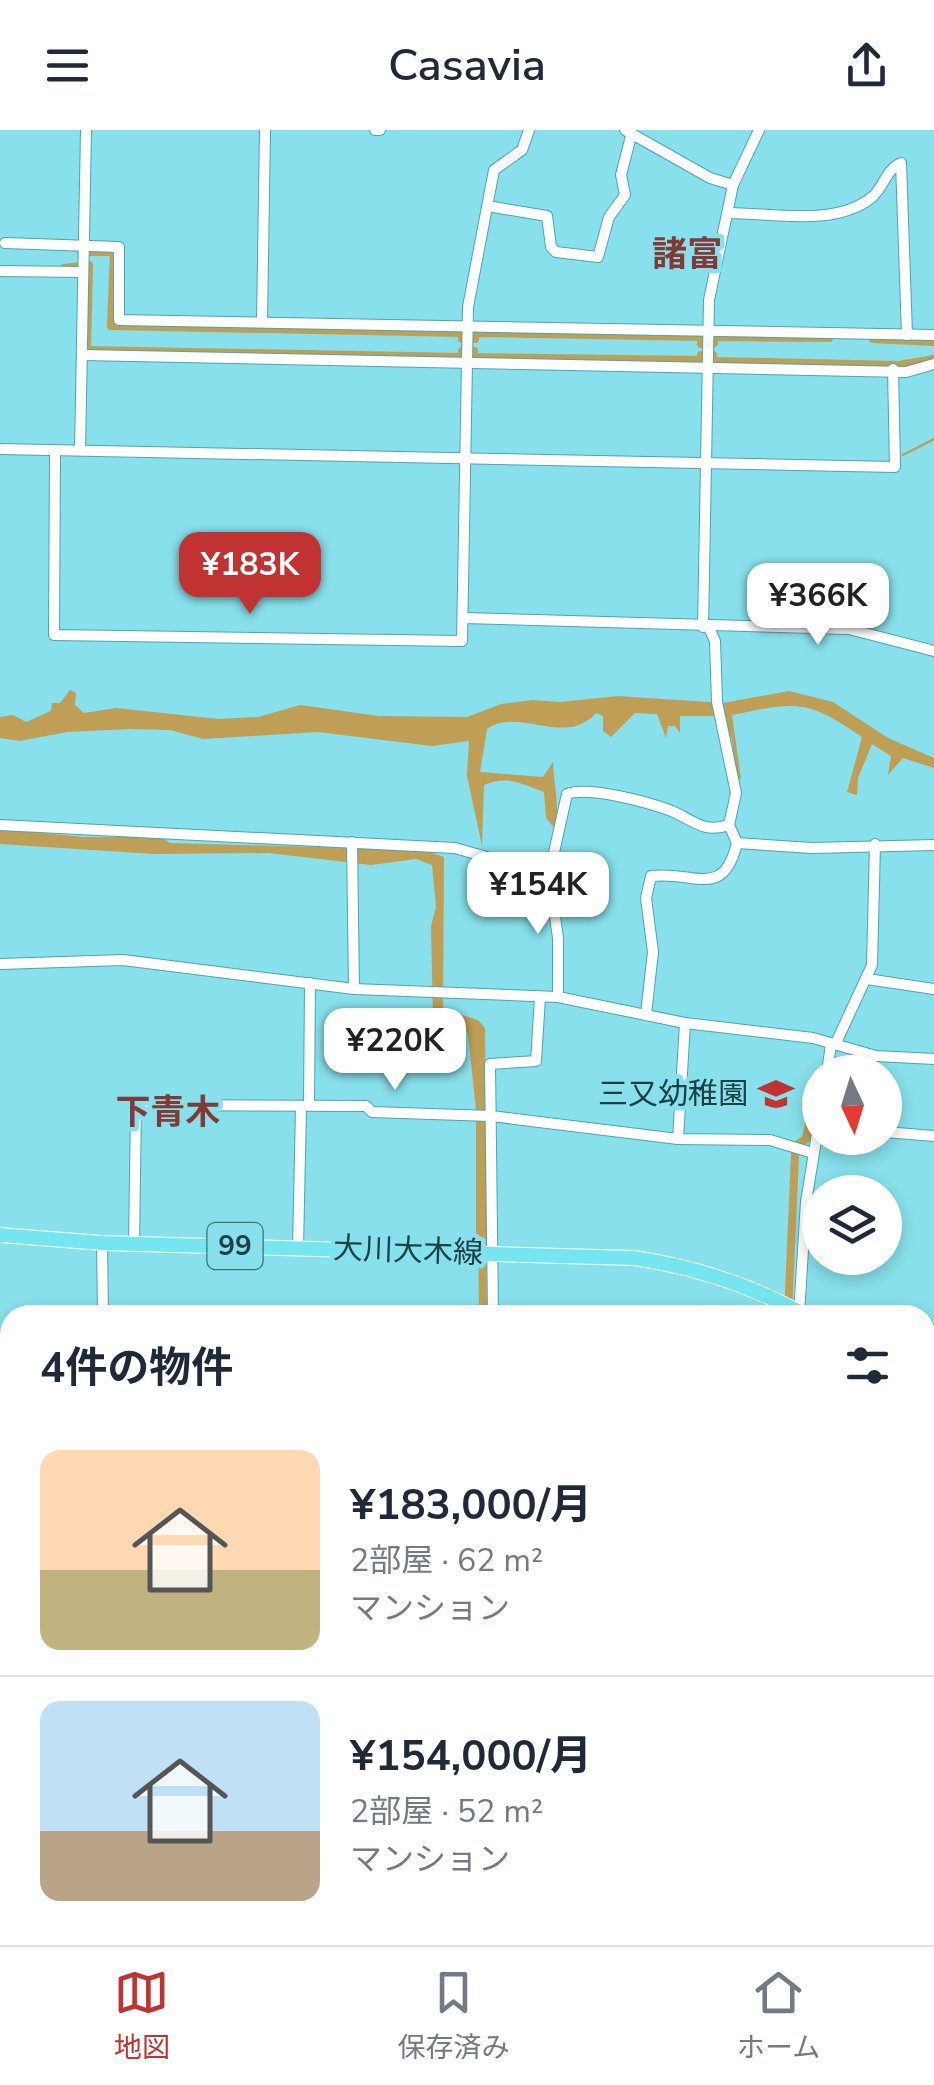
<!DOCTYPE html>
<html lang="ja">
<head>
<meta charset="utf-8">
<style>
  :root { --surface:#fff; --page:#f2f2f3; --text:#1f2937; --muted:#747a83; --line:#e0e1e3; --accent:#c13233 }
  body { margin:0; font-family:"Nunito Sans","Noto Sans JP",sans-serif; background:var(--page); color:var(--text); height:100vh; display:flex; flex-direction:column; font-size:38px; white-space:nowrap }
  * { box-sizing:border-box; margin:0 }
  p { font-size:32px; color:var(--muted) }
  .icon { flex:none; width:55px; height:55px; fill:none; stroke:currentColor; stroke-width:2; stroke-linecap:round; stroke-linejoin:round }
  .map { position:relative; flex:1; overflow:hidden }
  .sheet { position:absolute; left:0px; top:1175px; width:935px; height:640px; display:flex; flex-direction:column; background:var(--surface); border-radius:30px 30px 0 0; box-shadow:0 5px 15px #0003 }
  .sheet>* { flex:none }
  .needle { width:65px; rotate:176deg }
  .controls { position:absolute; left:802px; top:925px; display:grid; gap:20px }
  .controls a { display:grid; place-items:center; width:100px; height:100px; border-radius:50%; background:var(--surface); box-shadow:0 5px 15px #0003; font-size:50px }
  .price { position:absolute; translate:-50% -85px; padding:0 22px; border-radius:20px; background:#fff; color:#222; font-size:32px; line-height:65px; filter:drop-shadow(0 2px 5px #0008) }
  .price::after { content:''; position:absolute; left:50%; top:60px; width:30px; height:22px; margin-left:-15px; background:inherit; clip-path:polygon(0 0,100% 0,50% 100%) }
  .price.selected { background:var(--accent); color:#fff }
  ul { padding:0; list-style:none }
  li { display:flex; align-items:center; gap:30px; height:250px; padding:0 40px }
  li+li { border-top:2px solid var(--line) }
  li span { display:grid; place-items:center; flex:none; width:280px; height:200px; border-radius:20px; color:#555 }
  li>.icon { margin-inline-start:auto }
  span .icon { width:120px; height:120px; fill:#fffc; stroke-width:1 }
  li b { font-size:42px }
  h2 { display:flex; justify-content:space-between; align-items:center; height:120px; padding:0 40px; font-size:42px }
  header { display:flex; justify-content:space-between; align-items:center; height:130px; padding:0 40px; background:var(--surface); font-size:45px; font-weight:600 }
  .dock { display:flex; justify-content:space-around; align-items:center; height:140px; border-top:2px solid var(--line); background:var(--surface); font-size:28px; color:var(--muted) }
  .dock a { display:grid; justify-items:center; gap:5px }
  .dock .selected { color:var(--accent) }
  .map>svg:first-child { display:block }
</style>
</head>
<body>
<header><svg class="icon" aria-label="menu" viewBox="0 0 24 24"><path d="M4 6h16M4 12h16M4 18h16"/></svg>Casavia<svg class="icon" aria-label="share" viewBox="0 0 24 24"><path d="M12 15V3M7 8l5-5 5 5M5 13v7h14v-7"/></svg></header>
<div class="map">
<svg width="934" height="1815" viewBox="0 0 934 1815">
  <rect width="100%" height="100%" fill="#87e0eb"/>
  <g fill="#bf9e55">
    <path d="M70 560 76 563 75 575 84 583 116 578 219 589 258 587 300 575 379 586 467 587 501 574 533 570 560 572 618 566 723 573 789 561 833 572 888 608 934 628V638L903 628 888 645 891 626 872 614 858 648 857 665 847 662 862 607C806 568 796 572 732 585L741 649 736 648 732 610 724 586H680V603L675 596H668L666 608 657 584 635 583 611 607 603 601V586L596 583C565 618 519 576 487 599L480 642 543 647 553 632C554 658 560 675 555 699L546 688 544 662C522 654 508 645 484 655L482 716 467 646 469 611 432 616 318 602 203 609 170 600 130 599 67 602 20 611 0 608V587L13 585 26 592 51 581 52 573H60Z"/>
    <path d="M0 699 85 707H160L170 713 423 720 444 727 443 879 478 890 485 898 487 1114H476V980L468 904 463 895 433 888 431 796 436 777 432 735 416 729 371 735 269 723 154 724 0 714Z"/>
  </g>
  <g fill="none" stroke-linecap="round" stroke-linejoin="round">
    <path stroke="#bf9e55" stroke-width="2.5" d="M903 325 934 309"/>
    <g stroke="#bf9e55" stroke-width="8">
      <path d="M81 122H114L111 196 462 203V209H475L476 203 702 207 701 214 714 213V207L829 208"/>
      <path d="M64 138 89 135 87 220 461 227 462 221H474V227L701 230V225H713V231L899 235 934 229"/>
      <path d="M873 209 934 212"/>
      <path d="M482 1106 483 1185"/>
      <path d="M788 1185 795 1024 798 1014 806 1009 812 978"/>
    </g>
    <defs>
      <g id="minor">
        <path d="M375 0H380"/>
        <path d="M625 0 710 48 733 55"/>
        <path d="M487 76 547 86 551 117 556 122 598 127 609 87 625 65 621 45 631 6"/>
        <path d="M729 83C772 83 834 97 871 68 884 58 885 40 901 33L907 205"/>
        <path d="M5 113 119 117V190L934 205"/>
        <path d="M0 141 83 142"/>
        <path d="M262 192 265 0"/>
        <path d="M82 225 906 242 934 234"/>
        <path d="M0 319 895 337 893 239"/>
        <path d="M80 320 86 0"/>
        <path d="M55 321 54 505 462 511 468 177 494 40 522 20 529 0"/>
        <path d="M463 488 849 499 934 521"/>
        <path d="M703 497 709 170 733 55 759 0"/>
        <path d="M0 695 455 718 549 745"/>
        <path d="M352 712 354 859"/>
        <path d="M737 713 812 718 934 715"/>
        <path d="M0 834 123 830 354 859 558 867 685 893 813 908 876 926 934 929"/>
        <path d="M867 849 934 859"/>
        <path d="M558 867V808L549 745 567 664C589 656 647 672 669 680 693 689 702 704 729 695"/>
        <path d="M646 884 653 822 646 768 651 746C696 741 723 770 737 713L729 695 736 663 717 572 715 511 708 496"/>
        <path d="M835 915 872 835 875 714"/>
        <path d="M827 942 831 914"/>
        <path d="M309 973 310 853"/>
        <path d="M885 1002 934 1006"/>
        <path d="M678 1009 685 893"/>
        <path d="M816 1009 861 1014 872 1008"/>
        <path d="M102 1113 103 1185"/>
        <path d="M134 1114 136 975 366 976 372 982 491 986 678 1009 770 1010 813 1023"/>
        <path d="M298 1118 301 978"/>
        <path d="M799 1184 806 1072 820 986"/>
        <path d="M493 1185 490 934 536 931 540 867"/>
        <path d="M0 1377H10"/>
        <path d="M0 1621H10"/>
        <path d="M0 1736H10"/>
        <path d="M925 1750H934"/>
        <path d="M139 1805V1815"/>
        <path d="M471 1805V1815"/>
        <path d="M497 1805V1815"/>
        <path d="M752 1815V1805"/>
      </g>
      <g id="major">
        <path d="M0 1105 102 1113 634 1128C695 1137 751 1155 805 1185"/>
        <path d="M925 1268 934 1275"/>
      </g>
    </defs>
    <use href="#minor" stroke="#4aa6b0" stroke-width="12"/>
    <use href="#major" stroke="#fff" stroke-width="16"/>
    <use href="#minor" stroke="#fff" stroke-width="10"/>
    <use href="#major" stroke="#75e5ef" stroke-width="14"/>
  </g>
  <defs>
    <symbol id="school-bare" viewBox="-9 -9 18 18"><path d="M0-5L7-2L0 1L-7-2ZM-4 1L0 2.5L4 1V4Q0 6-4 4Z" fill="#c13233" stroke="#87e0eb" stroke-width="2.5" paint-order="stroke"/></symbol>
  </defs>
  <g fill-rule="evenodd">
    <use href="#school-bare" x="751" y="939" width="50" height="50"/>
  </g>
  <g text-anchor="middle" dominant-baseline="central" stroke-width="9" stroke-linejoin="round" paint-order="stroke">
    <rect fill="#87e0eb" stroke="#3b7177" stroke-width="2.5" x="207.5" y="1093" width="55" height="46" rx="8"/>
    <g font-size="28" font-weight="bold" fill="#1b4145">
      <text x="235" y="1116">99</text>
    </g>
    <g font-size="30" fill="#1b4145" stroke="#87e0eb" text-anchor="end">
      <text x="748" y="964">三又幼稚園</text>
    </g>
    <g font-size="30" fill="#1b4145" stroke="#87e0eb">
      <text transform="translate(408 1121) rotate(2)">大川大木線</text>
    </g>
    <g font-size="35" font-weight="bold" fill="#813a36" stroke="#87e0eb">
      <text x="687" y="124">諸富</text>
      <text x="168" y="982">下青木</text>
    </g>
  </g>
</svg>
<div class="controls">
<a><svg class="needle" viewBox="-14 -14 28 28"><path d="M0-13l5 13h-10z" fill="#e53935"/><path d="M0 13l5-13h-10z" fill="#747a83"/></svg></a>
<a><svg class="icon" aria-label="layers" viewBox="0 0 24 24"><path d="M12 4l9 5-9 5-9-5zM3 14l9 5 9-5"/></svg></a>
</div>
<b class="price selected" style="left:250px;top:487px">¥183K</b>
<b class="price" style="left:818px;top:518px">¥366K</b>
<b class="price" style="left:538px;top:807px">¥154K</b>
<b class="price" style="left:395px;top:963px">¥220K</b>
<section class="sheet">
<h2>4件の物件<svg class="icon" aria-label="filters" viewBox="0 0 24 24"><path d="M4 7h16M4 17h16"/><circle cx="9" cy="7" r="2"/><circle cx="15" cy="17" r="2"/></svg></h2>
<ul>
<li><span style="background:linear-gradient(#ffd9b3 60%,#c2b280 0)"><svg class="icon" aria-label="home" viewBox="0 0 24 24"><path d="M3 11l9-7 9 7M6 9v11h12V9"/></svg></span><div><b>¥183,000/月</b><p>2部屋 · 62 m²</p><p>マンション</p></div></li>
<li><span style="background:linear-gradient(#bfe0f5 65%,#b9a48a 0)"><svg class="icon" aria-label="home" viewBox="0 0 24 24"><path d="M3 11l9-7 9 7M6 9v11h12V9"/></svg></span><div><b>¥154,000/月</b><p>2部屋 · 52 m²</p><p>マンション</p></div></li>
</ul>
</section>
</div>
<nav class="dock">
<a class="selected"><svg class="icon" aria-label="map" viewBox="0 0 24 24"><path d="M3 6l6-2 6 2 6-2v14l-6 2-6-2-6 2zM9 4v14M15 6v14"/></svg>地図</a>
<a><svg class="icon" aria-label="saved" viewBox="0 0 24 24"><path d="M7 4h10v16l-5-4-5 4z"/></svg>保存済み</a>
<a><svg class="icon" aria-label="home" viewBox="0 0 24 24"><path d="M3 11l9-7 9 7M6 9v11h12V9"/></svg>ホーム</a>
</nav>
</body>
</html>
